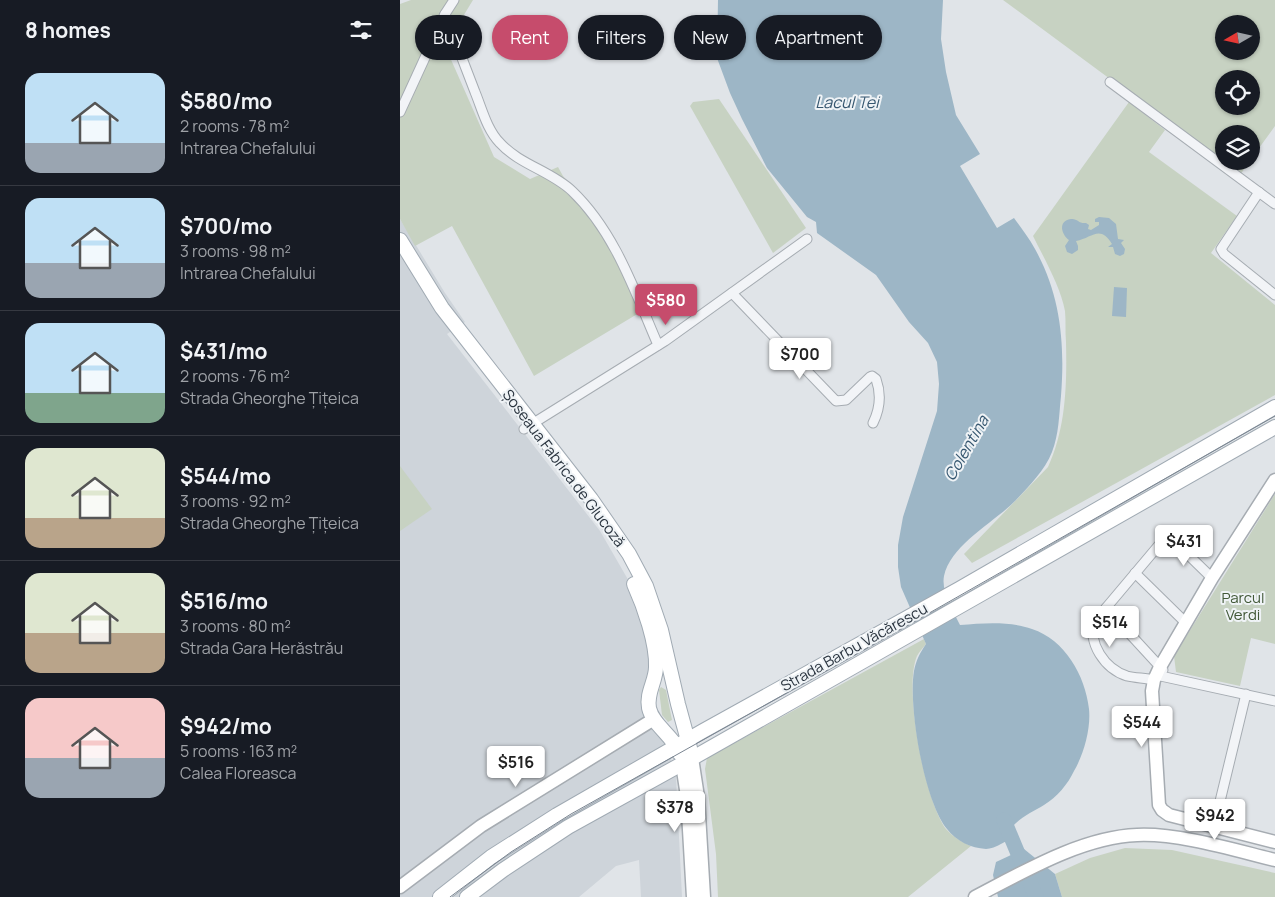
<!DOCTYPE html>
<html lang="en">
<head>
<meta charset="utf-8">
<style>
  :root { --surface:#171b24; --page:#20242c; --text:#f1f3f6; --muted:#9ea1a6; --line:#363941; --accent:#c64c6c }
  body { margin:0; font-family:Manrope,sans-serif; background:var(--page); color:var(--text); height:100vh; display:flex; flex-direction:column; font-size:19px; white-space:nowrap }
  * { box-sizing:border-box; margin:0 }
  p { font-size:16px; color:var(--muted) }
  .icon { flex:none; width:28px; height:28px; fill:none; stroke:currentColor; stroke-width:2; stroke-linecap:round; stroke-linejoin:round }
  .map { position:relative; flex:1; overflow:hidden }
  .panel { display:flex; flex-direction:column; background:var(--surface); width:400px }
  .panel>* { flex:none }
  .top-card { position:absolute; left:15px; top:15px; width:475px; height:45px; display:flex; gap:10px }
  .needle { width:32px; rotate:261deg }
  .fabs { position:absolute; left:815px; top:15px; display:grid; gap:10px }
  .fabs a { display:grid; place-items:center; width:45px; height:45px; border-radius:50%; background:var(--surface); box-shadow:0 1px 4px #0004; font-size:25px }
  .price { position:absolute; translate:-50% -42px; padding:0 11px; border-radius:5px; background:#fff; color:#222; font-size:16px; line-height:32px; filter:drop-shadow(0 1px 2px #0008) }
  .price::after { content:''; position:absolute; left:50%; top:30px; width:15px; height:11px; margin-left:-8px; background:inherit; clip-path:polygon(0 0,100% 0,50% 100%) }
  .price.active { background:var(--accent); color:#fff }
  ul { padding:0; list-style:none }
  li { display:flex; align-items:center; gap:15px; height:125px; padding:0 25px }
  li+li { border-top:1px solid var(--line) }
  li span { display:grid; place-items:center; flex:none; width:140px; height:100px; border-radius:15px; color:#555 }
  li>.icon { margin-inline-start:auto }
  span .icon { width:60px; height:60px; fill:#fffc; stroke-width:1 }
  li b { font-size:21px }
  h2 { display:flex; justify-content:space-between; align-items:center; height:60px; padding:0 25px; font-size:21px }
  .tag { padding:0 18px; border-radius:22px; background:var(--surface); box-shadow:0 1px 4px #0004; font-size:18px; line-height:45px }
  .tag.active { background:var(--accent); color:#fff }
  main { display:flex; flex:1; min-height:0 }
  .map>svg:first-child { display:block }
</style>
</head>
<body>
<main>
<section class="panel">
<h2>8 homes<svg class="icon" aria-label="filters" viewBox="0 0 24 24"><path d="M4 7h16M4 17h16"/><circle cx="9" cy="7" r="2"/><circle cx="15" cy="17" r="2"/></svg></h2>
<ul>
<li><span style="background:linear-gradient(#bfe0f5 70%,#9aa5b1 0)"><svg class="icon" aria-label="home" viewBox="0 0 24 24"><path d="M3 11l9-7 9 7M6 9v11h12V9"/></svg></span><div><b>$580/mo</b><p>2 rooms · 78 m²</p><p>Intrarea Chefalului</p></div></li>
<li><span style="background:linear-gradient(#bfe0f5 65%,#9aa5b1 0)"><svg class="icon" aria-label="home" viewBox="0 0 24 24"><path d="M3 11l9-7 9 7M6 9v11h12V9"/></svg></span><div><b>$700/mo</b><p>3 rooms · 98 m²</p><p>Intrarea Chefalului</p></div></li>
<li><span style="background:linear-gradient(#bfe0f5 70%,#7fa58c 0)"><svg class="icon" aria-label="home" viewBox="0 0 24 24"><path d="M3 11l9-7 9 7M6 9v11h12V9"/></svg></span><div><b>$431/mo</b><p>2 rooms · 76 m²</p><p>Strada Gheorghe Țițeica</p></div></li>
<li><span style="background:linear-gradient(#dfe7d0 70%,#b9a48a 0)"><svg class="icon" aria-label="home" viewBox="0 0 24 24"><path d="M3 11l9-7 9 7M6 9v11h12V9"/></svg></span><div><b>$544/mo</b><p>3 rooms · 92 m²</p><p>Strada Gheorghe Țițeica</p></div></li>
<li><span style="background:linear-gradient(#dfe7d0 60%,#b9a48a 0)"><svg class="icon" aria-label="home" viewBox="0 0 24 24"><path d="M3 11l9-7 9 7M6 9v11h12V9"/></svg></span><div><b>$516/mo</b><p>3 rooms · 80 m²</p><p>Strada Gara Herăstrău</p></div></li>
<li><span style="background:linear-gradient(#f6c9c9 60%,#9aa5b1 0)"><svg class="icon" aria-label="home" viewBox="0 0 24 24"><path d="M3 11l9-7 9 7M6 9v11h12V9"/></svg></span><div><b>$942/mo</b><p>5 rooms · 163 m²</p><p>Calea Floreasca</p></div></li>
</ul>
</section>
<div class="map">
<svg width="875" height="897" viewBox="0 0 875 897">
  <rect width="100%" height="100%" fill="#e0e4e8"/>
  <path fill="#ced4da" d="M0 219 45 293 65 322 47 334 200 531 230 583 253 662 246 685 265 738 276 777 282 897H241L239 860 216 866 179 897H0Z"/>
  <g fill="#c7d2c2" fill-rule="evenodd">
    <path d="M11 0H73L45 46 94 157 130 179 158 167 163 176 195 212 244 310 134 376 52 226 15 246 0 219V4Z"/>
    <path d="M603 0H875V126L851 159V134H824V161H850L840 175ZM824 24H851V51H824ZM824 79H851V106H824Z"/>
    <path d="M319 99 406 228 373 253 290 106 293 102Z"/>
    <path d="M729 102 765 130 749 152 837 216 811 253 875 305V395L572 563 564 554 648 467C666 428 667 384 666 342 665 332 666 321 665 311 661 288 644 258 633 236Z"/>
    <path d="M0 466 32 509 0 531Z"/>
    <path d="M875 494V644L851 638 840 686 776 672 774 656Z"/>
    <path d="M524 639 526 644C523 648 519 652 517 656 503 688 525 801 546 829 553 837 562 842 571 846L508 897H318L316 854 305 769 307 758Z"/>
    <path d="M261 687 266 690 272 720 268 722 262 715 259 690Z"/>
    <path d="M725 848 772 850 875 873V897H662L655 874 690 858Z"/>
  </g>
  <g fill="#9db6c6">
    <path d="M318 0H543L541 39 546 72 556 115 580 154 560 166 597 228 614 218C621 228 629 238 635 249 661 296 665 344 661 396 659 415 659 434 652 452 645 470 629 486 616 500 595 522 551 544 544 576 541 592 553 610 560 625 584 623 610 621 632 629 665 640 685 675 689 709 691 728 684 754 674 771 668 784 657 797 644 805 633 812 622 816 613 826L617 835C609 839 595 849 586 849 571 848 556 841 547 829 524 801 508 706 514 671 516 660 520 653 526 644L501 587 498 567V545L503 517 537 411 539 384 537 362 528 343 509 322 476 275 417 233 416 222 407 217 367 168 342 119 330 93 317 58Z"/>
    <path d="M699 217 709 218 716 224 718 239 724 240 721 243 725 249 724 254 720 256 715 254 713 247H708L712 244C700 224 692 238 676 241L678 246V250L672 254 667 252 665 246 669 240C662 235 657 221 671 219 677 218 679 224 686 223L689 225 688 229 691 230 699 225V222H695V219Z"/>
    <path d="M714 287 727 288 726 317 712 316Z"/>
    <path d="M624 849 655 874 662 897H598L593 875 596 862Z"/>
  </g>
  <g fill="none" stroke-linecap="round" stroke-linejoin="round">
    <path stroke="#9db6c6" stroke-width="15" d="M604 820 636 897"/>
    <defs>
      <g id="street">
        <path d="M45 14C55 40 65 66 75 92 82 109 87 130 100 143 120 165 151 171 172 191 215 232 235 292 258 345"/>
        <path d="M710 82 875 204"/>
        <path d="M0 112 45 14 54 0"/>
        <path d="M859 192 821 249 824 254 875 295"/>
        <path d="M332 293 436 401 446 400 470 377 472 376 476 379C481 393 480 409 473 423"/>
        <path d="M124 429 265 341 407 239"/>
        <path d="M735 573 786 623"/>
        <path d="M706 608 763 670"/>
        <path d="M756 675 875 701"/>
        <path d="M754 680C745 678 735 678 727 676 705 669 687 643 695 621L764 539H772L812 578"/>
        <path d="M814 826 846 694"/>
      </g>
      <g id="secondary">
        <path d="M875 480 812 578 760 667 754 680 752 691 759 805 762 810 769 815 875 842"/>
        <path d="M292 758 298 797 304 897"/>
        <path d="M282 764 287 796 293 897"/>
        <path d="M0 887 81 826 254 719"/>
        <path d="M575 897C623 872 682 837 737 835 779 833 834 850 875 860"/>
      </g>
      <g id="primary">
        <path d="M0 240 42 308 191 499 229 554 246 586 261 630 278 704 290 748"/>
        <path d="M234 584C244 606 257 643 256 667 256 681 246 693 249 708 253 726 274 736 279 753"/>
        <path d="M40 897 91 857 157 815 303 731 559 589 875 407"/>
        <path d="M67 897 103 870 168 827 298 755 875 427"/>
      </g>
    </defs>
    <use href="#street" stroke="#a6acb2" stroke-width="11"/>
    <use href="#secondary" stroke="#a6acb2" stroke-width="15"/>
    <use href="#primary" stroke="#a0aab3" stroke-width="16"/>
    <use href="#street" stroke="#f2f4f7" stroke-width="9"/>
    <use href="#secondary" stroke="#fff" stroke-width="12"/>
    <use href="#primary" stroke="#fff" stroke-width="14"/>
    <path stroke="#7a8591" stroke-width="1" d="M50 897 111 852 171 814 524 616 875 416"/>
  </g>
  <g text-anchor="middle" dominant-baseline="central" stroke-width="4" stroke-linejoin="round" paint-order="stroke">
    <g font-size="15" fill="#2a343f" stroke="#eff3f6">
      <text transform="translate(164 468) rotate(53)">Șoseaua Fabrica de Glucoză</text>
      <text transform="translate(454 647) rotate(-29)">Strada Barbu Văcărescu</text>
    </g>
    <g font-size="15" fill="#425938" stroke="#eff3f6">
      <text x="843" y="597">Parcul<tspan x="843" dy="17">Verdi</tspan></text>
    </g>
    <g font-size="16" font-style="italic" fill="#365770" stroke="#eff3f6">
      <text x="447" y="102">Lacul Tei</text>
      <text transform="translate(566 448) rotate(-60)">Colentina</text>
    </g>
  </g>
</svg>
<div class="fabs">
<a><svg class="needle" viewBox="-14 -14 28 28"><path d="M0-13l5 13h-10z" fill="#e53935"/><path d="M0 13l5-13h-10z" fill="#9ea1a6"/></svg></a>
<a><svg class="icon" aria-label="locate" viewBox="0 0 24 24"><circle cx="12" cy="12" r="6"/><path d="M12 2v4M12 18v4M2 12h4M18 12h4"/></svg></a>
<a><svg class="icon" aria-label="layers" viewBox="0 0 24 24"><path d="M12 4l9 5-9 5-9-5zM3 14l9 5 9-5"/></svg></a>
</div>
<b class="price active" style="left:266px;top:326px">$580</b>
<b class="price" style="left:400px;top:380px">$700</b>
<b class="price" style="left:784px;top:567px">$431</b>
<b class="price" style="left:710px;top:648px">$514</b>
<b class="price" style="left:742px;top:748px">$544</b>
<b class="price" style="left:116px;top:788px">$516</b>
<b class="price" style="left:275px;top:833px">$378</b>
<b class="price" style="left:815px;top:841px">$942</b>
<div class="top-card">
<a class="tag">Buy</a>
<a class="tag active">Rent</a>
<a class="tag">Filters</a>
<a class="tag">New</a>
<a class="tag">Apartment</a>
</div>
</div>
</main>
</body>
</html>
